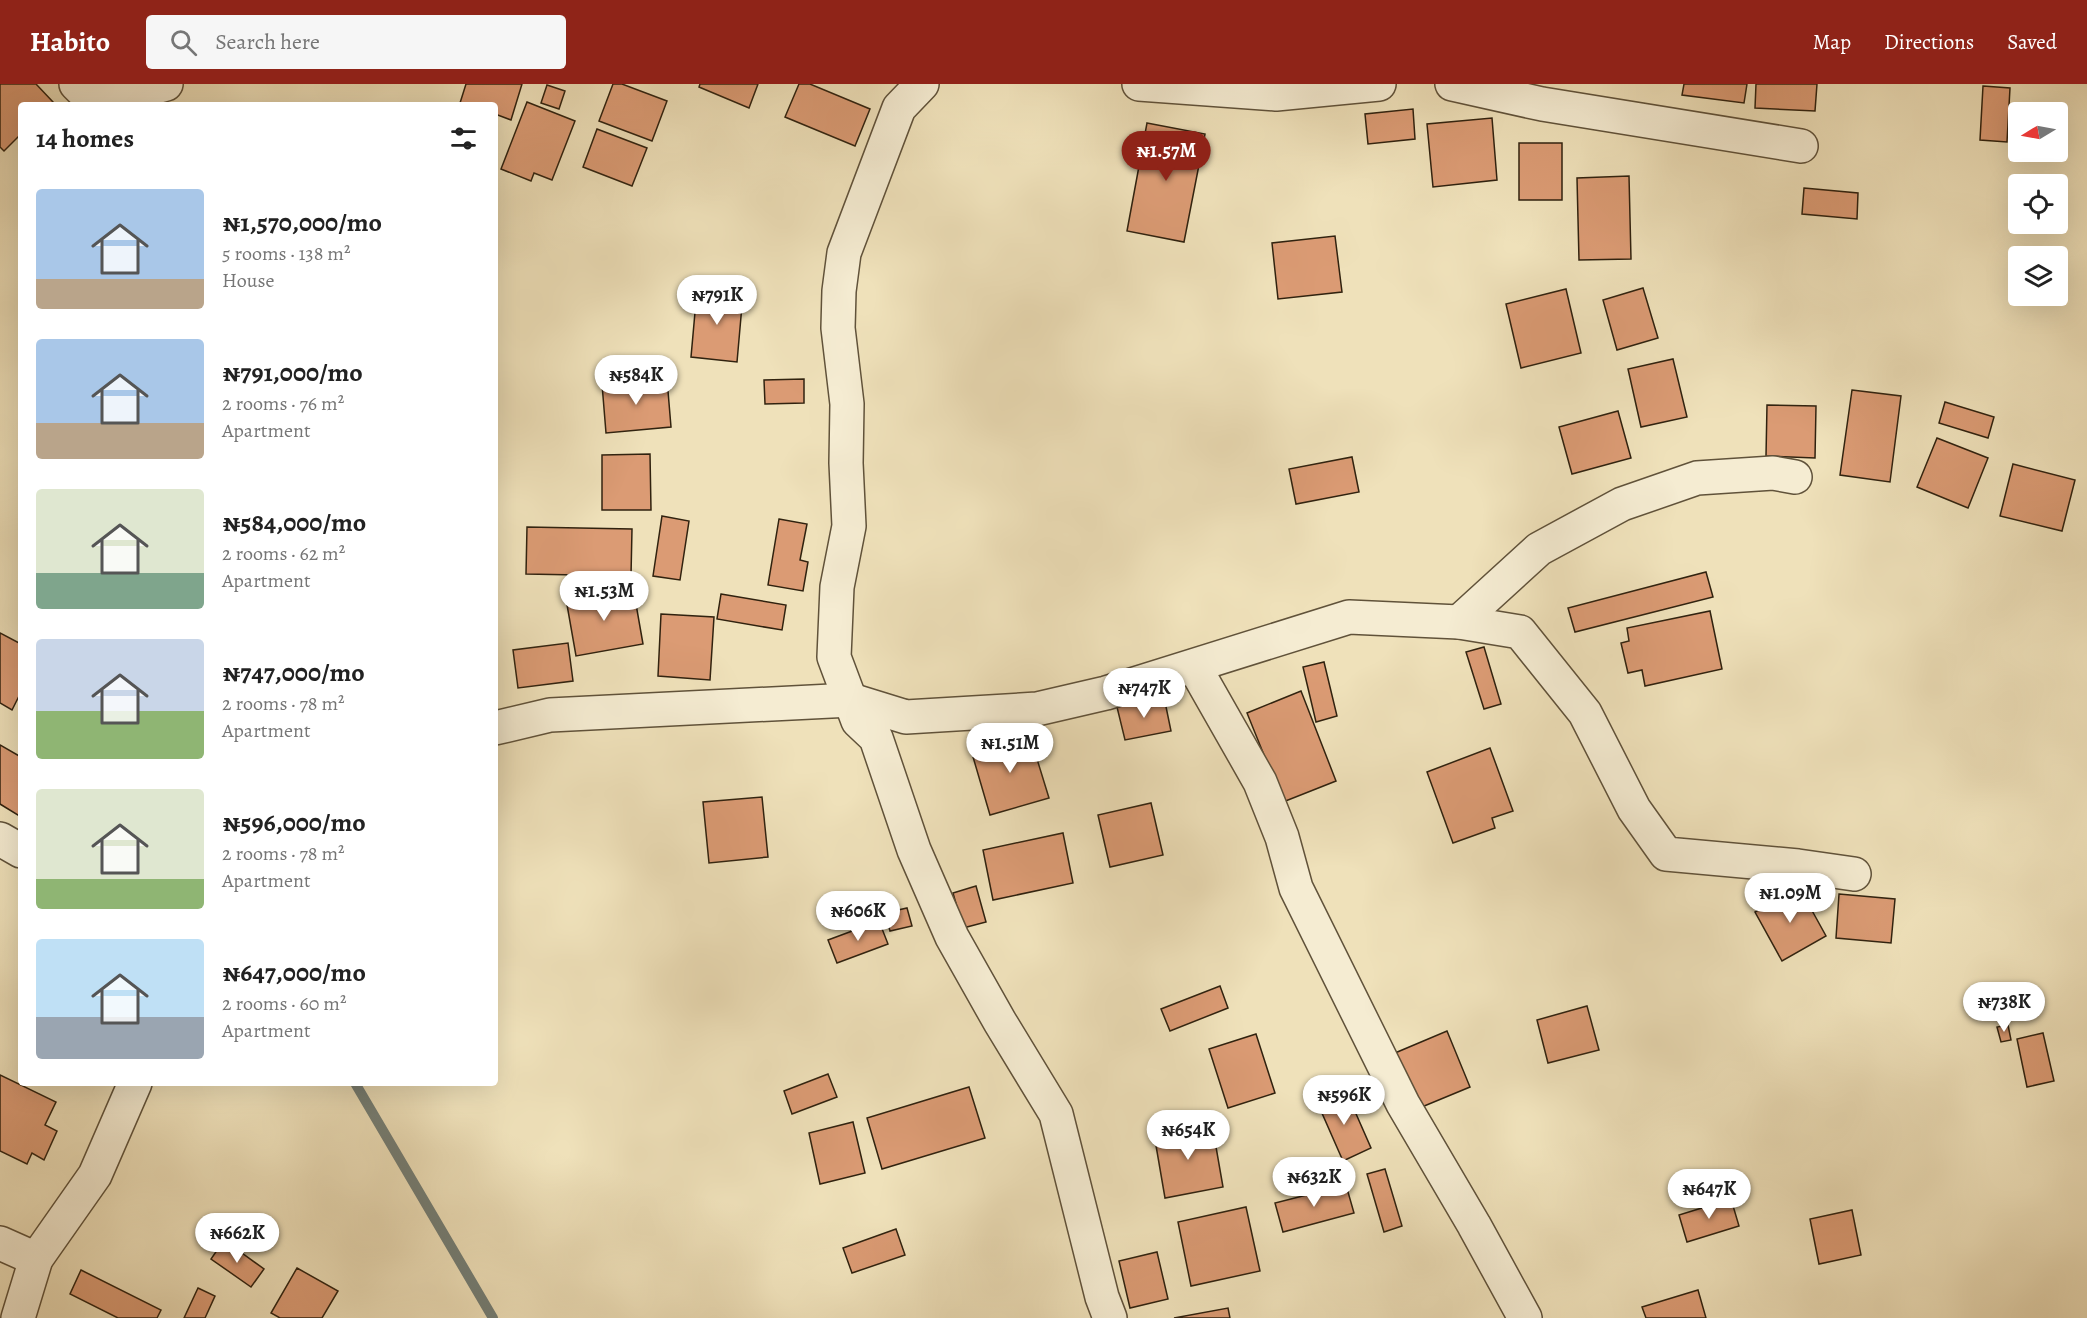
<!DOCTYPE html>
<html lang="en">
<head>
<meta charset="utf-8">
<style>
  :root { --surface:#fff; --page:#f6f6f6; --text:#222; --muted:#767676; --accent:#8f2418 }
  body { margin:0; font-family:Alegreya,serif; background:var(--page); color:var(--text); height:100vh; display:flex; flex-direction:column; font-size:22px; white-space:nowrap }
  * { box-sizing:border-box; margin:0 }
  p { font-size:20px; color:var(--muted) }
  .icon { flex:none; width:33px; height:33px; fill:none; stroke:currentColor; stroke-width:2; stroke-linecap:round; stroke-linejoin:round }
  .map { position:relative; flex:1; overflow:hidden }
  .details { position:absolute; left:18px; top:18px; width:480px; height:984px; display:flex; flex-direction:column; background:var(--surface); border-radius:6px; box-shadow:0 6px 24px #0002 }
  .details>* { flex:none }
  .needle { width:39px; rotate:260deg }
  .tools { position:absolute; left:2008px; top:18px; display:grid; gap:12px }
  .tools a { display:grid; place-items:center; width:60px; height:60px; border-radius:6px; background:var(--surface); box-shadow:0 6px 24px #0002; font-size:30px }
  .price { position:absolute; translate:-50% -51px; padding:0 14px; border-radius:21px; background:#fff; color:#222; font-size:20px; line-height:39px; filter:drop-shadow(0 2px 3px #0008) }
  .price::after { content:''; position:absolute; left:50%; top:36px; width:18px; height:14px; margin-left:-9px; background:inherit; clip-path:polygon(0 0,100% 0,50% 100%) }
  .price.current { background:var(--accent); color:#fff }
  ul { padding:0; list-style:none }
  li { display:flex; align-items:center; gap:18px; height:150px; padding:0 18px }
  li span { display:grid; place-items:center; flex:none; width:168px; height:120px; border-radius:6px; color:#555 }
  li>.icon { margin-inline-start:auto }
  span .icon { width:72px; height:72px; fill:#fffc; stroke-width:1 }
  li b { font-size:26px }
  h2 { display:flex; justify-content:space-between; align-items:center; height:72px; padding:0 18px; font-size:26px }
  header { display:flex; align-items:center; gap:36px; box-sizing:border-box; height:84px; padding:0 30px; background:var(--accent); color:#fff }
  header strong { font-size:28px }
  nav { display:flex; gap:33px; margin-inline-start:auto; font-size:21px }
  .search { width:420px; height:54px; background:var(--page); display:flex; align-items:center; gap:15px; box-sizing:border-box; padding:0 21px; border-radius:6px; color:var(--muted); font-size:22px }
  .map>svg:first-child { display:block }
</style>
</head>
<body>
<header>
<strong>Habito</strong>
<div class="search"><svg class="icon" aria-label="search" viewBox="0 0 24 24"><circle cx="10" cy="10" r="6"/><path d="M15 15l6 6"/></svg>Search here</div>
<nav><a>Map</a><a>Directions</a><a>Saved</a></nav>
</header>
<div class="map">
<svg width="2087" height="1234" viewBox="0 0 2087 1234">
  <rect width="100%" height="100%" fill="#efe1ba"/>
  <filter id="stains"><feTurbulence type="fractalNoise" baseFrequency=".00333" numOctaves="4"/><feColorMatrix values="0 0 0 0 .2 0 0 0 0 .09 0 0 0 0 .02 0 0 0 .5 -.17"/></filter>
  <radialGradient id="worn" r=".72"><stop offset=".6" stop-color="#630" stop-opacity="0"/><stop offset="1" stop-color="#630" stop-opacity=".3"/></radialGradient>
  <g fill="none" stroke-linecap="round" stroke-linejoin="round">
    <path stroke="#737e76" stroke-width="10" d="M355 999 493 1234"/>
  </g>
  <g fill="#db9b74" stroke="#30220f" stroke-width="1.5">
    <path d="M0 0H36L53 18 50 21H21V50L4 67 0 63Z"/>
    <path d="M466 0H522L511 36 495 30V21H466L460 19Z"/>
    <path d="M613 0H622L667 17 652 57 599 37Z"/>
    <path d="M700 0H758L749 24 699 3Z"/>
    <path d="M799 0H810L870 25 855 62 785 33Z"/>
    <path d="M1684 0H1747L1744 19 1682 11Z"/>
    <path d="M1756 0H1817L1815 27 1755 24Z"/>
    <path d="M547 1 565 7 559 25 541 19Z"/>
    <path d="M1983 2 2010 4 2007 58 1980 56Z"/>
    <path d="M527 18 575 37 552 96 534 89 531 97 501 85Z"/>
    <path d="M1413 25 1415 55 1368 60 1365 30Z"/>
    <path d="M1492 34 1497 96 1433 103 1427 40Z"/>
    <path d="M1147 39 1205 50 1184 158 1127 147Z"/>
    <path d="M597 45 647 64 632 102 583 83Z"/>
    <rect x="1519" y="59" width="43" height="57"/>
    <path d="M1629 92 1631 175 1579 176 1577 94Z"/>
    <path d="M1804 104 1858 109 1857 135 1802 130Z"/>
    <path d="M1335 152 1342 208 1278 215 1272 159Z"/>
    <path d="M1643 204 1658 254 1617 266 1603 216Z"/>
    <path d="M1566 205 1581 269 1521 284 1506 220Z"/>
    <path d="M697 206 743 210 737 278 691 273Z"/>
    <path d="M1673 275 1687 333 1641 343 1628 285Z"/>
    <path d="M667 295 671 343 606 349 602 300Z"/>
    <path d="M804 295V319L765 320 764 296Z"/>
    <path d="M1852 306 1901 312 1890 398 1840 391Z"/>
    <path d="M1945 318 1994 333 1988 354 1939 339Z"/>
    <path d="M1767 321 1816 322 1815 374 1766 372Z"/>
    <path d="M1618 327 1631 374 1572 390 1559 343Z"/>
    <path d="M1937 354 1988 374 1968 424 1917 403Z"/>
    <path d="M650 370 651 426H602V371Z"/>
    <path d="M1352 373 1359 408 1296 420 1289 385Z"/>
    <path d="M2013 380 2075 396 2062 447 2000 432Z"/>
    <path d="M662 432 689 437 680 496 653 492Z"/>
    <path d="M779 435 807 440 800 476 808 478 803 507 768 501Z"/>
    <path d="M527 443 632 445 631 492 526 490Z"/>
    <path d="M1706 488 1713 513 1575 548 1568 524Z"/>
    <path d="M633 503 643 560 576 572 566 515Z"/>
    <path d="M721 510 786 521 782 546 717 535Z"/>
    <path d="M1710 527 1722 585 1645 602 1642 586 1628 589 1621 559 1629 557 1627 544Z"/>
    <path d="M661 530 714 533 710 596 658 592Z"/>
    <path d="M0 549 21 560V608L12 626 0 619Z"/>
    <path d="M568 559 573 597 518 604 513 566Z"/>
    <path d="M1484 563 1501 620 1484 625 1466 568Z"/>
    <path d="M1324 578 1337 632 1316 638 1303 583Z"/>
    <path d="M1301 607 1336 697 1283 718 1247 629Z"/>
    <path d="M1164 613 1171 647 1125 656 1117 623Z"/>
    <path d="M1029 649 1049 714 990 731 971 666Z"/>
    <path d="M0 661 21 673V733L0 720Z"/>
    <path d="M1490 664 1513 727 1492 734 1495 744 1453 759 1427 688Z"/>
    <path d="M762 713 768 773 709 779 703 718Z"/>
    <path d="M1151 719 1163 771 1110 783 1098 731Z"/>
    <path d="M1063 749 1073 799 993 816 983 766Z"/>
    <path d="M976 802 986 838 963 844 953 809Z"/>
    <path d="M1799 803 1826 852 1782 877 1755 828Z"/>
    <path d="M1839 810 1895 815 1891 859 1836 854Z"/>
    <path d="M907 824 912 842 890 847 885 829Z"/>
    <path d="M879 837 888 860 837 879 828 856Z"/>
    <path d="M1220 902 1228 924 1170 947 1161 925Z"/>
    <path d="M1587 922 1599 966 1548 979 1537 936Z"/>
    <path d="M2008 941 2011 956 2001 958 1997 943Z"/>
    <path d="M1447 947 1470 1003 1417 1025 1395 969Z"/>
    <path d="M2043 949 2054 997 2027 1003 2017 955Z"/>
    <path d="M1256 950 1275 1009 1228 1024 1209 965Z"/>
    <path d="M828 990 837 1013 792 1030 784 1007Z"/>
    <path d="M0 991 56 1018 45 1041 57 1047 44 1076 32 1069 27 1080 0 1067Z"/>
    <path d="M969 1003 985 1054 882 1085 867 1034Z"/>
    <path d="M1346 1007 1371 1064 1343 1077 1318 1020Z"/>
    <path d="M853 1038 865 1089 820 1100 809 1049Z"/>
    <path d="M1212 1040 1223 1103 1165 1114 1154 1050Z"/>
    <path d="M1385 1085 1402 1142 1384 1148 1367 1090Z"/>
    <path d="M1346 1101 1354 1129 1283 1148 1275 1119Z"/>
    <path d="M1731 1115 1739 1142 1687 1158 1679 1131Z"/>
    <path d="M1246 1123 1260 1187 1191 1202 1178 1138Z"/>
    <path d="M1852 1126 1861 1171 1819 1180 1810 1135Z"/>
    <path d="M896 1145 905 1171 852 1189 843 1164Z"/>
    <path d="M224 1156 264 1185 251 1203 211 1175Z"/>
    <path d="M1157 1168 1168 1215 1130 1224 1119 1177Z"/>
    <path d="M297 1184 338 1207 322 1234H280L271 1229Z"/>
    <path d="M81 1186 161 1226 157 1234H118L70 1210Z"/>
    <path d="M198 1204 215 1212 205 1234H184Z"/>
    <path d="M1698 1206 1706 1234H1646L1642 1223Z"/>
    <path d="M1228 1224 1230 1234H1174Z"/>
  </g>
  <g fill="none" stroke-linecap="round" stroke-linejoin="round">
    <defs>
      <g id="minor">
        <path d="M76 0 84 8 134 9 166 0"/>
        <path d="M922 0 899 24 844 169 839 207 838 244 847 320 846 379 849 442 837 503 834 573 858 637 876 654 914 766 952 853 1000 938 1056 1030 1102 1213 1110 1234"/>
        <path d="M1139 0 1276 10 1379 0"/>
        <path d="M1452 0 1542 20 1801 62"/>
        <path d="M1459 538 1539 465 1622 420 1697 394 1773 389 1795 393"/>
        <path d="M1194 582 1260 698 1282 753 1296 804 1403 1020 1474 1141 1525 1234"/>
        <path d="M495 644 550 631 851 616 906 633 1037 625 1106 609 1349 533 1459 538 1520 548 1585 629 1634 725 1666 770 1798 782 1854 790"/>
        <path d="M0 755 21 767"/>
        <path d="M0 1159 36 1175"/>
        <path d="M18 1234 36 1175 95 1091 135 999"/>
      </g>
    </defs>
    <use href="#minor" stroke="#60523a" stroke-width="36"/>
    <use href="#minor" stroke="#f5ecd2" stroke-width="33"/>
  </g>
  <rect width="100%" height="100%" filter="url(#stains)"/>
  <rect width="100%" height="100%" fill="url(#worn)"/>
</svg>
<div class="tools">
<a><svg class="needle" viewBox="-14 -14 28 28"><path d="M0-13l5 13h-10z" fill="#e53935"/><path d="M0 13l5-13h-10z" fill="#767676"/></svg></a>
<a><svg class="icon" aria-label="locate" viewBox="0 0 24 24"><circle cx="12" cy="12" r="6"/><path d="M12 2v4M12 18v4M2 12h4M18 12h4"/></svg></a>
<a><svg class="icon" aria-label="layers" viewBox="0 0 24 24"><path d="M12 4l9 5-9 5-9-5zM3 14l9 5 9-5"/></svg></a>
</div>
<b class="price current" style="left:1166px;top:98px">₦1.57M</b>
<b class="price" style="left:717px;top:242px">₦791K</b>
<b class="price" style="left:636px;top:322px">₦584K</b>
<b class="price" style="left:604px;top:538px">₦1.53M</b>
<b class="price" style="left:1144px;top:635px">₦747K</b>
<b class="price" style="left:1010px;top:690px">₦1.51M</b>
<b class="price" style="left:1790px;top:840px">₦1.09M</b>
<b class="price" style="left:858px;top:858px">₦606K</b>
<b class="price" style="left:2004px;top:949px">₦738K</b>
<b class="price" style="left:1344px;top:1042px">₦596K</b>
<b class="price" style="left:1188px;top:1077px">₦654K</b>
<b class="price" style="left:1314px;top:1124px">₦632K</b>
<b class="price" style="left:1709px;top:1136px">₦647K</b>
<b class="price" style="left:237px;top:1180px">₦662K</b>
<section class="details">
<h2>14 homes<svg class="icon" aria-label="filters" viewBox="0 0 24 24"><path d="M4 7h16M4 17h16"/><circle cx="9" cy="7" r="2"/><circle cx="15" cy="17" r="2"/></svg></h2>
<ul>
<li><span style="background:linear-gradient(#a9c7e8 75%,#b9a48a 0)"><svg class="icon" aria-label="home" viewBox="0 0 24 24"><path d="M3 11l9-7 9 7M6 9v11h12V9"/></svg></span><div><b>₦1,570,000/mo</b><p>5 rooms · 138 m²</p><p>House</p></div></li>
<li><span style="background:linear-gradient(#a9c7e8 70%,#b9a48a 0)"><svg class="icon" aria-label="home" viewBox="0 0 24 24"><path d="M3 11l9-7 9 7M6 9v11h12V9"/></svg></span><div><b>₦791,000/mo</b><p>2 rooms · 76 m²</p><p>Apartment</p></div></li>
<li><span style="background:linear-gradient(#dfe7d0 70%,#7fa58c 0)"><svg class="icon" aria-label="home" viewBox="0 0 24 24"><path d="M3 11l9-7 9 7M6 9v11h12V9"/></svg></span><div><b>₦584,000/mo</b><p>2 rooms · 62 m²</p><p>Apartment</p></div></li>
<li><span style="background:linear-gradient(#c9d6e8 60%,#8fb573 0)"><svg class="icon" aria-label="home" viewBox="0 0 24 24"><path d="M3 11l9-7 9 7M6 9v11h12V9"/></svg></span><div><b>₦747,000/mo</b><p>2 rooms · 78 m²</p><p>Apartment</p></div></li>
<li><span style="background:linear-gradient(#dfe7d0 75%,#8fb573 0)"><svg class="icon" aria-label="home" viewBox="0 0 24 24"><path d="M3 11l9-7 9 7M6 9v11h12V9"/></svg></span><div><b>₦596,000/mo</b><p>2 rooms · 78 m²</p><p>Apartment</p></div></li>
<li><span style="background:linear-gradient(#bfe0f5 65%,#9aa5b1 0)"><svg class="icon" aria-label="home" viewBox="0 0 24 24"><path d="M3 11l9-7 9 7M6 9v11h12V9"/></svg></span><div><b>₦647,000/mo</b><p>2 rooms · 60 m²</p><p>Apartment</p></div></li>
</ul>
</section>
</div>
</body>
</html>
